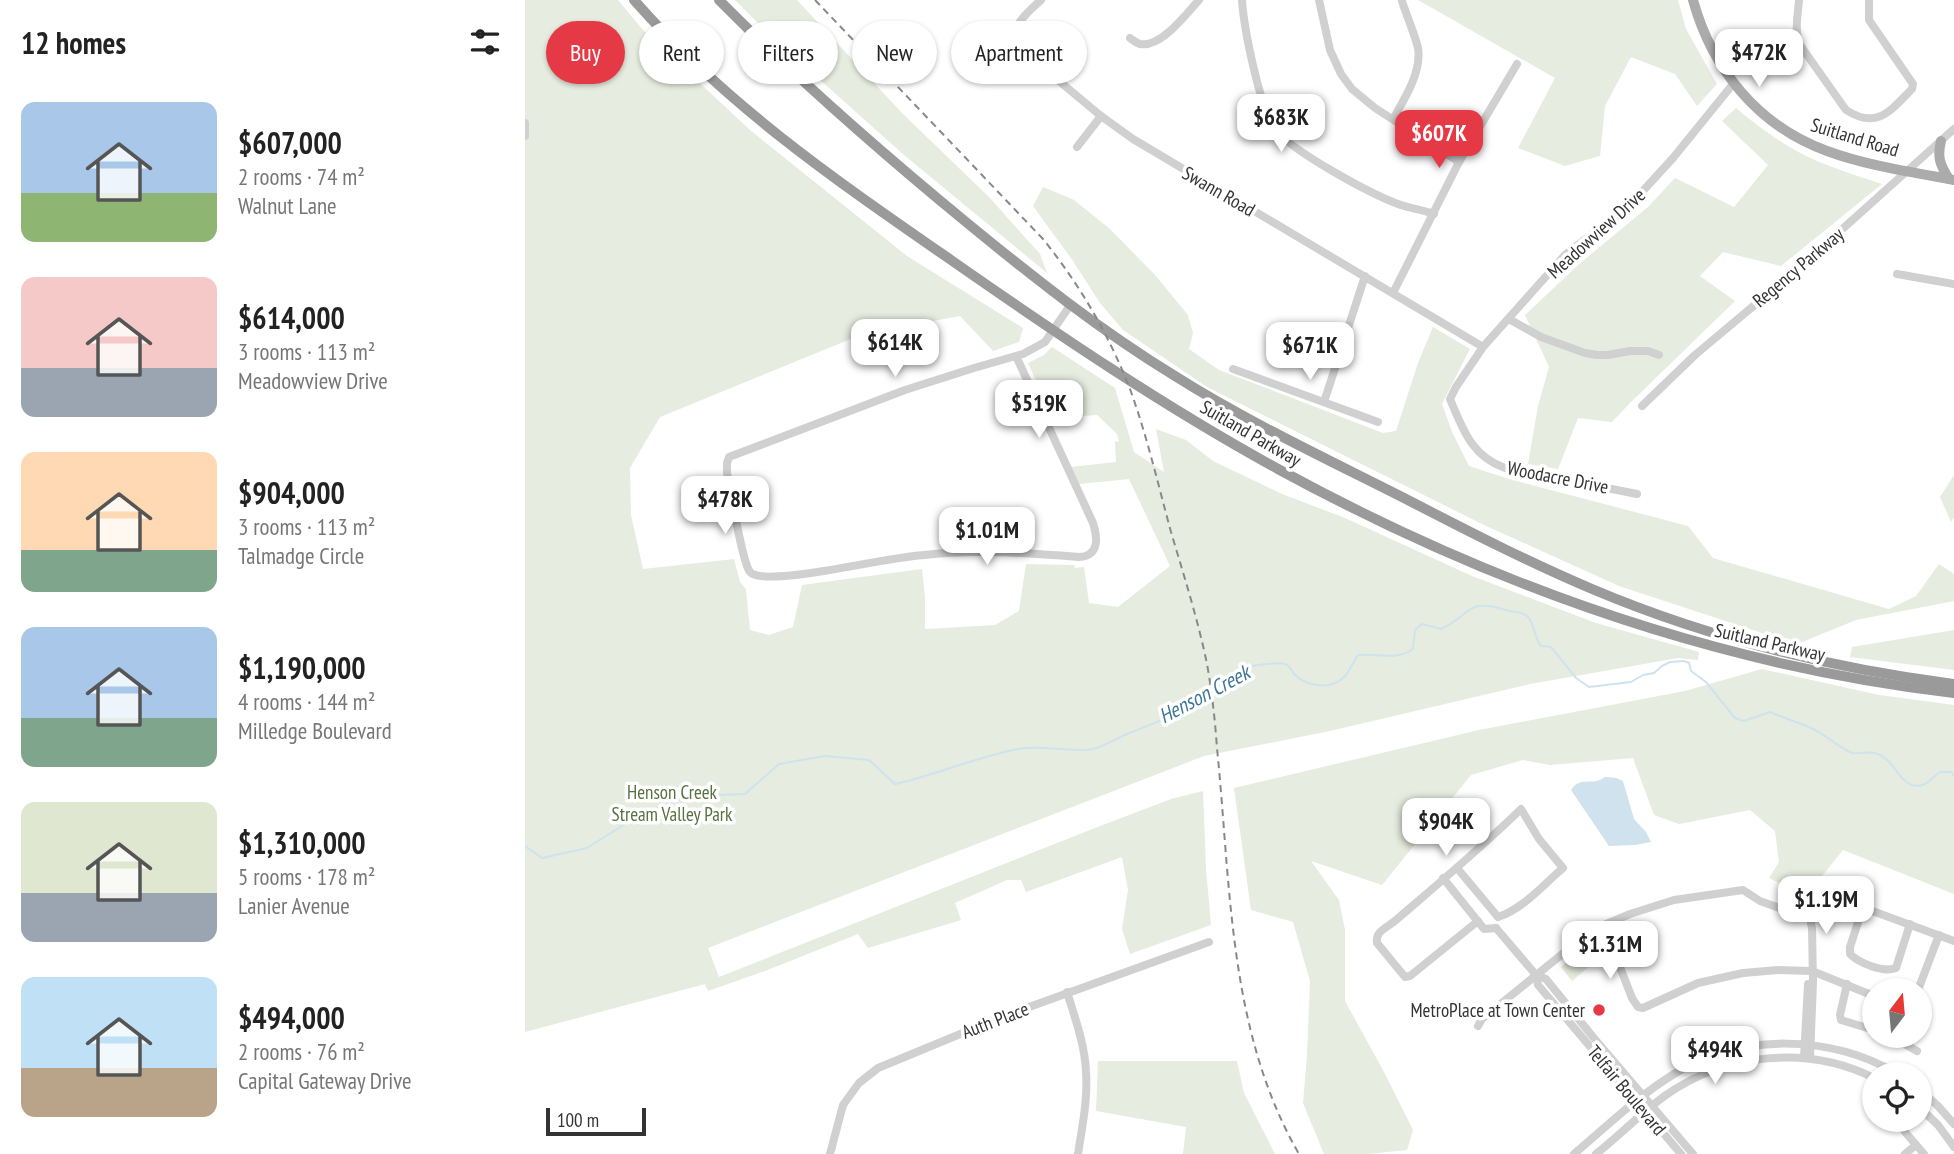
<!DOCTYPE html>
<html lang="en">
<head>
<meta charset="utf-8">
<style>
  :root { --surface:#fff; --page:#f2f2f2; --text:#222; --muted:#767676; --accent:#e63946 }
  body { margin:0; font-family:"PT Sans Narrow",sans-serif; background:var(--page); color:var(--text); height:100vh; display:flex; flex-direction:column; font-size:26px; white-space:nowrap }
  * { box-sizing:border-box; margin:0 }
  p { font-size:23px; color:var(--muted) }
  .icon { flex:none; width:38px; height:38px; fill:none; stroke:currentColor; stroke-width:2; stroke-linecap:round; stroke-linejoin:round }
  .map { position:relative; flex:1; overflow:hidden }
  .details { display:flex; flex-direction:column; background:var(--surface); width:525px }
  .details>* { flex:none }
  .top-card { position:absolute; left:21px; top:21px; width:665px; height:63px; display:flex; gap:14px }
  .needle { width:46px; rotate:16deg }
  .tools { position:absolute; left:1337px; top:978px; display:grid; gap:14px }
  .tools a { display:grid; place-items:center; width:70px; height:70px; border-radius:50%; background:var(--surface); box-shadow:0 2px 5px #0004; font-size:35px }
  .scale { position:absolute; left:21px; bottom:18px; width:100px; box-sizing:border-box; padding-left:7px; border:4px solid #333; border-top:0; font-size:19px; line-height:24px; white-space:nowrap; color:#333; -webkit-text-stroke:5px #fff; paint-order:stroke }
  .price { position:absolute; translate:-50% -60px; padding:0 16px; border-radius:14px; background:#fff; color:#222; font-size:23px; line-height:46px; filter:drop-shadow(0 2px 4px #0008) }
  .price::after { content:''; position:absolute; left:50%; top:42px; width:21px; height:16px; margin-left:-10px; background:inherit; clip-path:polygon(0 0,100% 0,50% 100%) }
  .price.current { background:var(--accent); color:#fff }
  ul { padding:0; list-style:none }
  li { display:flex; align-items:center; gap:21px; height:175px; padding:0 21px }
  li span { display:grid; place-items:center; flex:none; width:196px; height:140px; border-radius:14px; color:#555 }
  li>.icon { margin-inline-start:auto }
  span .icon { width:84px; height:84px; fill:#fffc; stroke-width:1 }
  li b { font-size:30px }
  h2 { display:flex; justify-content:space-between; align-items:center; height:84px; padding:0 21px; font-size:30px }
  .tag { padding:0 24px; border-radius:32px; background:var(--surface); box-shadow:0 2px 5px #0004; font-size:24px; line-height:63px }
  .tag.current { background:var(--accent); color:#fff }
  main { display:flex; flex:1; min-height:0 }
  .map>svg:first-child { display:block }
</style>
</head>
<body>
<main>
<section class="details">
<h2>12 homes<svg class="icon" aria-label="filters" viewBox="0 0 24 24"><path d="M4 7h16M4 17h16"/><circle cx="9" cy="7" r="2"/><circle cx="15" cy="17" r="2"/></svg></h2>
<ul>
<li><span style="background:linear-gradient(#a9c7e8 65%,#8fb573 0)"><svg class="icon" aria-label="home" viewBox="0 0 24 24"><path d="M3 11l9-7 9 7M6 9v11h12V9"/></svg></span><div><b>$607,000</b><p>2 rooms · 74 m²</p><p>Walnut Lane</p></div></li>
<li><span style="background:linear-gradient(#f6c9c9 65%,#9aa5b1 0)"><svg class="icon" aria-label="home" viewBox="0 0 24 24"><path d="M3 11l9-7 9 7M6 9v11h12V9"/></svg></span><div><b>$614,000</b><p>3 rooms · 113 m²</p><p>Meadowview Drive</p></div></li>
<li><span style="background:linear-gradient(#ffd9b3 70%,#7fa58c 0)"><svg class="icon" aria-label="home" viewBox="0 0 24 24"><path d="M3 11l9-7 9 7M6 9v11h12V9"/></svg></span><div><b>$904,000</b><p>3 rooms · 113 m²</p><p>Talmadge Circle</p></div></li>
<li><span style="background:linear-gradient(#a9c7e8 65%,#7fa58c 0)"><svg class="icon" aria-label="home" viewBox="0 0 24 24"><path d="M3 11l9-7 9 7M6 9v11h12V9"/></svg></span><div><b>$1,190,000</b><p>4 rooms · 144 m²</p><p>Milledge Boulevard</p></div></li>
<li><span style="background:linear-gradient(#dfe7d0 65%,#9aa5b1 0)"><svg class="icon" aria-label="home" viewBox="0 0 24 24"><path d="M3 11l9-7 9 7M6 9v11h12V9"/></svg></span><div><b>$1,310,000</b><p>5 rooms · 178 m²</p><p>Lanier Avenue</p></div></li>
<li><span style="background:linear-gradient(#bfe0f5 65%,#b9a48a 0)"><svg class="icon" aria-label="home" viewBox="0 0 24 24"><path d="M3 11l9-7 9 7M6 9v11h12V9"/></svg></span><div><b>$494,000</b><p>2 rooms · 76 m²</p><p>Capital Gateway Drive</p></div></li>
</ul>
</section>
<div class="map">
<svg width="1429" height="1154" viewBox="0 0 1429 1154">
  <rect width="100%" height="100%" fill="#fff"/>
  <g fill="#e6ecdf">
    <path d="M0 0H93L118 30 225 130 382 256 498 328 494 342 468 351 435 316 338 334 135 417 105 468 106 515 118 569 209 559 215 582 221 589 225 630 244 635 268 627 277 585 397 569 400 597V629H402L470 625 494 611 501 564 549 565 550 568 559 567 564 603 593 607 645 566 604 479 554 484 545 467 591 462 590 441 594 442 592 434 572 415 528 418 503 363 519 355 527 347 590 388 609 452 639 472 631 429 661 440 688 461 757 494 820 518 947 576 1071 623 1174 652 1173 660 1153 658 1005 684 805 731 679 756 183 948 194 977 570 828 646 799 678 791 681 869 686 925 605 954 597 929 603 890 597 857 501 892 496 880H482L430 903 436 920 343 948 333 934 240 971 183 991 180 984 0 1032Z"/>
    <path d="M210 0H272L377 113 464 197 515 254 522 273 379 155 246 36Z"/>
    <path d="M893 0H1153L1161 29 1192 84 1172 106 1150 74 1106 57 1080 106 1075 156 1040 166 993 148 1030 78Z"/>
    <path d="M1211 108C1236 129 1263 149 1294 162 1314 170 1336 177 1357 184L1256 266 1198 252 1175 276 1210 301 1105 403 1087 422 1053 418 1033 469 1003 464 1013 406 1024 367 1000 315 1053 265 1123 207 1150 178 1209 207 1243 165 1197 121Z"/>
    <path d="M518 187 549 200 585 229 630 275 663 315 668 333 664 349 694 370 858 433 871 431 893 363 908 327 945 349 917 404 927 432 944 466 984 479 1163 526 1188 558 1364 609 1391 596 1414 564 1429 574V601L1331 620 1277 642 1237 633 1094 586 959 525 682 387 598 330 575 303 548 261 508 206Z"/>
    <path d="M1429 475V517L1426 522 1415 497Z"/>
    <path d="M1429 630V670L1325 657 1327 647Z"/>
    <path d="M1237 669 1354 695 1429 705V894L1318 850 1297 876 1261 886 1244 878 1254 862 1250 831 1225 810 1154 824 1129 815 1108 758 1025 765 998 760 946 775 857 885 786 861 814 900 820 930V1001L859 1072 888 1130 882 1150 843 1154H799L778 1103 782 1055 785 981 768 922 726 910 709 788 954 730 1160 691Z"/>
    <path d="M1063 944 1075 957 1047 981 1036 967Z"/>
    <path d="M573 1061H712L719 1093 750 1154H658L661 1127 571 1111Z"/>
  </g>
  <path fill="#cfe2ee" d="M1080 777 1091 778 1098 781 1109 819 1121 832 1126 842 1110 845 1084 846 1046 790C1056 775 1066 787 1080 777Z"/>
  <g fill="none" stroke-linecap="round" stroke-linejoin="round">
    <path stroke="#cfe2ee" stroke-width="2" d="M0 846 17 858 62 848 111 817 164 796 220 794 254 764 300 756 344 760 370 784C411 775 451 757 493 749 515 744 547 753 568 749 579 746 591 739 602 734 626 724 653 715 675 700 691 690 705 674 723 667 729 665 755 662 760 664 766 666 766 671 770 675 783 687 806 690 819 677 825 671 828 662 833 655 853 653 871 661 888 649L890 630 897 624 916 629C946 616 940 597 981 610 989 613 995 610 1002 616 1010 624 1009 637 1016 646L1026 647 1051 678 1064 687 1106 682 1118 675 1129 673 1137 666 1145 662 1159 661 1164 663 1166 671 1181 682 1210 718 1219 721 1245 712C1258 718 1273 722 1286 728 1299 733 1318 751 1328 753 1338 754 1346 750 1355 755 1369 761 1373 780 1387 785 1400 789 1406 778 1415 772H1426L1429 775"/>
    <g stroke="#d0d0d0" stroke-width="8">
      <path d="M516 0C502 13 485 25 492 46L576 116 608 139 958 347"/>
      <path d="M717 0C719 29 734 105 750 129 766 151 846 194 873 204 884 208 897 210 909 214"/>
      <path d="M794 0 805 50 816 74 827 89 850 108 934 162"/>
      <path d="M1274 0C1273 15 1269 31 1275 45L1321 110C1352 130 1365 111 1387 89L1388 84 1344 20V0"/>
      <path d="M605 38C608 40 611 43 615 44 636 48 661 14 674 0"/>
      <path d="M868 119C879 100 897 72 893 48 890 35 881 14 877 1"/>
      <path d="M0 123V136"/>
      <path d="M552 147 576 116"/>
      <path d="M1372 274 1429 284"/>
      <path d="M868 293 934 162 992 64"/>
      <path d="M984 319 1016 337 1060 353 1072 355H1083L1105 351H1123L1134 355"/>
      <path d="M491 356 568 523C573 539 574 556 554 557 503 553 449 549 399 555 365 558 332 566 299 571 285 573 234 582 225 572 217 562 206 491 202 473V463L204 457 380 390 449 368 498 354 520 342 546 304"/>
      <path d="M708 369 853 422"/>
      <path d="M799 402 840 276"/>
      <path d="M1117 406 1170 355 1275 267 1429 129"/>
      <path d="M1112 494 980 468C946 456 938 429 925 399L931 387 958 347 1040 255 1105 205 1148 158 1208 84"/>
      <path d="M932 868 973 917"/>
      <path d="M918 878 959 929 971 928"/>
      <path d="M1282 905 1287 928 1288 982 1285 1058"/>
      <path d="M1338 907 1325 947V954C1334 963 1358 973 1371 968L1385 924"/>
      <path d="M953 921 885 976 880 977 852 943C850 931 862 928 871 920 913 884 956 848 996 809L1014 839 1038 868C1018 885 998 909 973 917"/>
      <path d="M1079 926 1107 998 1113 1007 1118 1008 1173 983 1218 973 1253 970 1287 971 1349 996"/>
      <path d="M971 928 1011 975 1013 985 1156 1154"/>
      <path d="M1011 975 1021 979 1068 1037 1168 1154"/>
      <path d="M1322 984 1315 1015 1316 1020 1349 1030"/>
      <path d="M1393 990 1414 935"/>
      <path d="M542 992C550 1018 560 1045 561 1072 563 1100 557 1127 553 1154"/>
      <path d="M953 1026 957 1019 1067 930 1105 914 1149 900 1218 890 1235 901 1257 909 1282 905 1291 901 1304 898H1312L1429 941"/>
      <path d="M1365 1036 1392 1051"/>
      <path d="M1279 1058 1283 984"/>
      <path d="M1395 1090 1413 1106 1429 1124"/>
      <path d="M1395 1108 1413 1125 1429 1147"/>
      <path d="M1376 1120 1380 1132 1399 1154"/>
      <path d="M305 1154 318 1105 334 1083 353 1068 474 1018 684 942"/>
      <path d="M1049 1154C1081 1127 1113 1096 1149 1074 1215 1032 1307 1035 1373 1074"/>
      <path d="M1071 1154C1095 1135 1116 1113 1141 1095 1201 1053 1283 1045 1349 1078"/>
      <path d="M1380 1154 1391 1145"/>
    </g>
    <g stroke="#ababab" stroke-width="10">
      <path d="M1168 0C1187 69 1233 126 1302 151 1343 166 1387 172 1429 180"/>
      <path d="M1416 141C1412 157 1415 165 1424 179"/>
    </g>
    <g stroke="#9a9a9a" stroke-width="10">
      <path d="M109 0C201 105 312 181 426 260 532 334 640 407 753 469 964 584 1190 665 1429 693"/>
      <path d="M194 0C272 79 356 152 441 222 508 277 576 331 650 376 723 422 802 459 879 498 941 530 1003 562 1067 589 1183 638 1305 668 1429 684"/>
    </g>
    <path stroke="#888" stroke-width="2" stroke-dasharray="7 5" stroke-linecap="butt" d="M290 0 518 239C555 285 584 335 605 389 622 436 633 484 646 532 659 576 673 620 682 664 687 692 690 720 692 748 706 886 703 1031 774 1154"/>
  </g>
  <circle fill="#e63946" stroke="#fff" stroke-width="2.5" cx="1074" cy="1010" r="7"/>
  <g text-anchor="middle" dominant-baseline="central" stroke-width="7" stroke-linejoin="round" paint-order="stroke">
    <g font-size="19" fill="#333" stroke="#fff">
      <text transform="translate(1330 137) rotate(17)">Suitland Road</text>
      <text transform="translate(694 191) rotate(30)">Swann Road</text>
      <text transform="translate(1071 233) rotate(-42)">Meadowview Drive</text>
      <text transform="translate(1273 267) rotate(-40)">Regency Parkway</text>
      <text transform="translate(726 433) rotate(30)">Suitland Parkway</text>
      <text transform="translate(1033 477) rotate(11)">Woodacre Drive</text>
      <text transform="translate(1245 642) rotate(13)">Suitland Parkway</text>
      <text transform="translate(470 1020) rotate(-21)">Auth Place</text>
      <text transform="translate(1102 1090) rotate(50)">Telfair Boulevard</text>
    </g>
    <g font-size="19" fill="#56703f" stroke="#fff">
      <text x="147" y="792">Henson Creek<tspan x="147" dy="22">Stream Valley Park</tspan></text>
    </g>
    <g font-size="19" fill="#333" stroke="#fff" text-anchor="end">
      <text x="1060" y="1010">MetroPlace at Town Center</text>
    </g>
    <g font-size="21" font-style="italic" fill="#3f7597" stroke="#fff">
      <text transform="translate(679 694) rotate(-28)">Henson Creek</text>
    </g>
  </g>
</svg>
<div class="tools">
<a><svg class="needle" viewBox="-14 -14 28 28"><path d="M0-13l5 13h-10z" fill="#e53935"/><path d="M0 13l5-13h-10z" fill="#767676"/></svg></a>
<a><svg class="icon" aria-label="locate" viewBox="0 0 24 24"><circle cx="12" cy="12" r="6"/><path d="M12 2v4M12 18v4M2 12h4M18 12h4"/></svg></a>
</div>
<div class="scale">100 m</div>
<b class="price" style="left:1234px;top:89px">$472K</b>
<b class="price" style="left:756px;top:154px">$683K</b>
<b class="price current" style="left:914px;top:170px">$607K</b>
<b class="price" style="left:370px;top:379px">$614K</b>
<b class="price" style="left:785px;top:382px">$671K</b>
<b class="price" style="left:514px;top:440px">$519K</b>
<b class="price" style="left:200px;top:536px">$478K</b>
<b class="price" style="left:462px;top:567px">$1.01M</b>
<b class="price" style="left:921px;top:858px">$904K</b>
<b class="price" style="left:1301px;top:936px">$1.19M</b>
<b class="price" style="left:1085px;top:981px">$1.31M</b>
<b class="price" style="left:1190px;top:1086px">$494K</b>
<div class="top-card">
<a class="tag current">Buy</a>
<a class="tag">Rent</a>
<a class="tag">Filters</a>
<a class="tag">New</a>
<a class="tag">Apartment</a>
</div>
</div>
</main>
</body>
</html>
